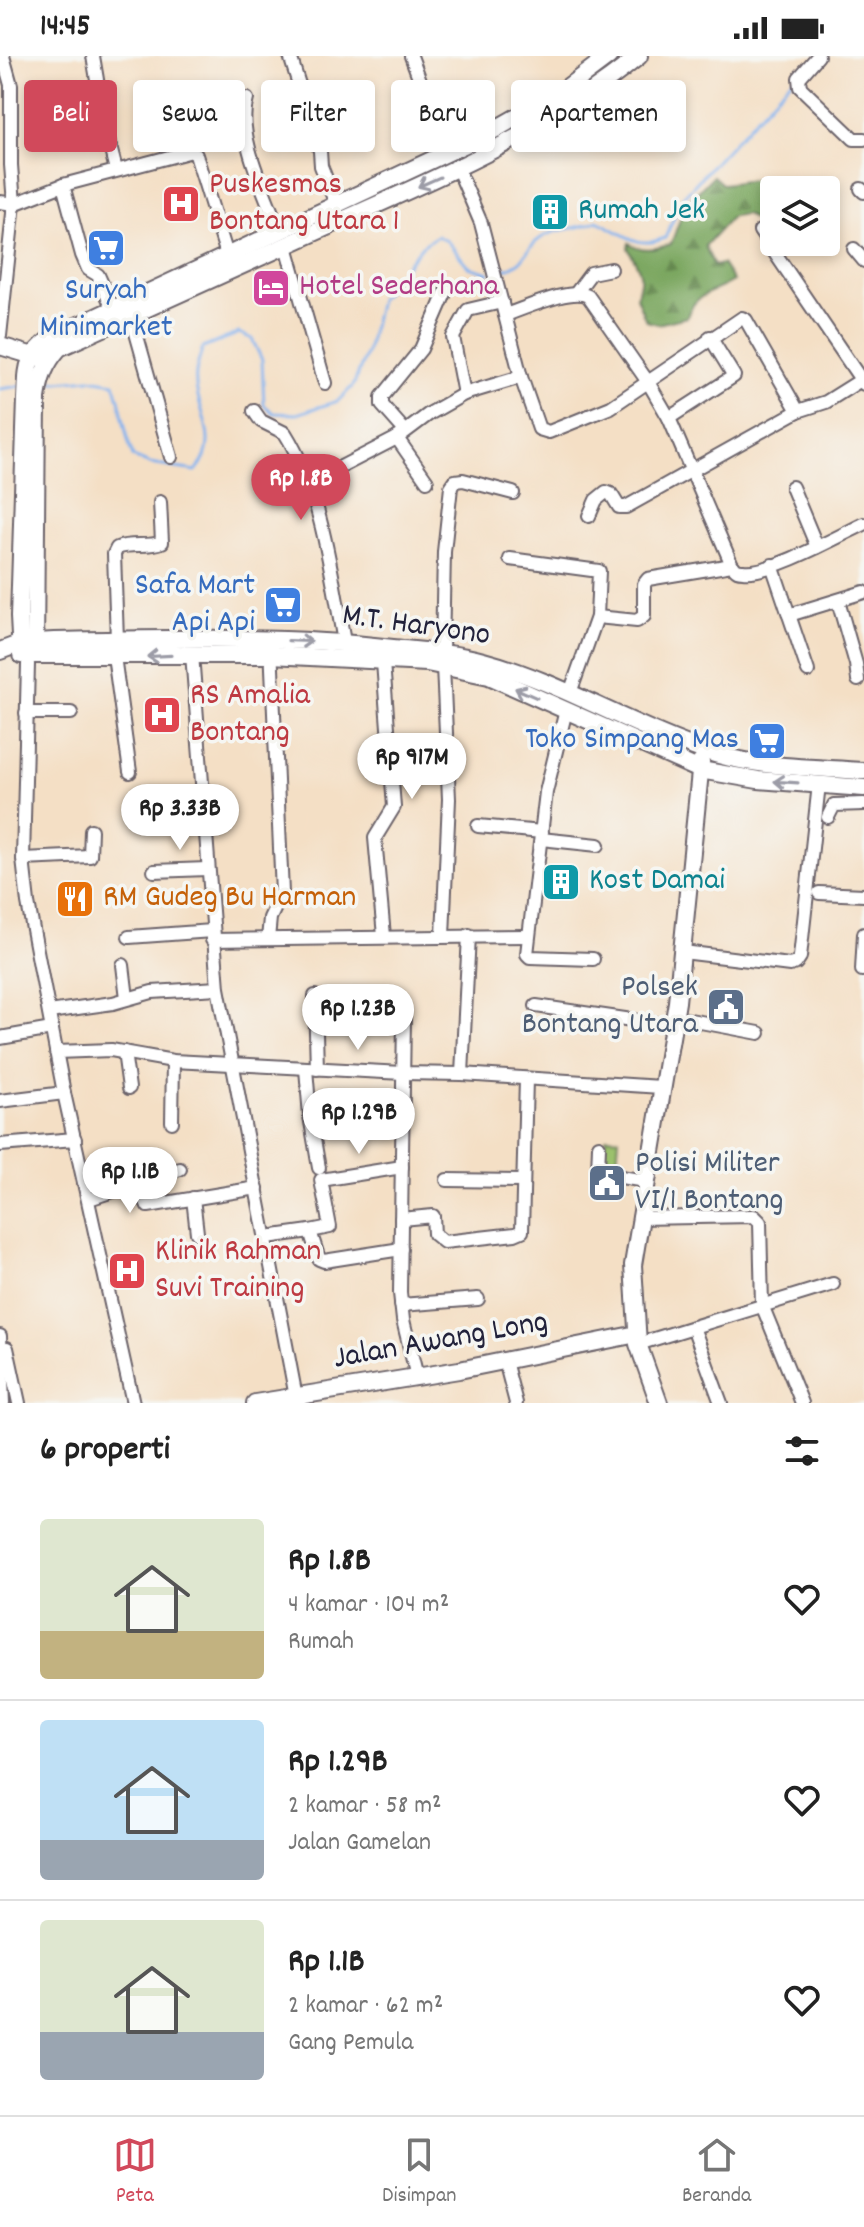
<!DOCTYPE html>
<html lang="id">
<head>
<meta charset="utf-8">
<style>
  :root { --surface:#fff; --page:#f2f2f2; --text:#222; --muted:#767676; --line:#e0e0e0; --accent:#d1495b }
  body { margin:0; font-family:Dekko,sans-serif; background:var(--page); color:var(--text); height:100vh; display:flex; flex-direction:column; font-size:30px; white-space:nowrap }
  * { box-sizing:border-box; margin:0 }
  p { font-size:26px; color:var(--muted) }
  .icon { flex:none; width:44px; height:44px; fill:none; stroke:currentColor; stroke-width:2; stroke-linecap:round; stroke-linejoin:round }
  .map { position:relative; height:1347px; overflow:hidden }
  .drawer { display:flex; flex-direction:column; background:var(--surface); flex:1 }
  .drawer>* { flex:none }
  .banner { position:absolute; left:24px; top:24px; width:816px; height:72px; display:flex; gap:16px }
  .tools { position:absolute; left:760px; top:120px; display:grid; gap:16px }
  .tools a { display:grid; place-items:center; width:80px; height:80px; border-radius:8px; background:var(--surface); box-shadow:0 4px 12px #0003; font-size:40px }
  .price { position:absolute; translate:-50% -68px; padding:0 18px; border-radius:28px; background:#fff; color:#222; font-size:26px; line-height:52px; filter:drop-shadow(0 2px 4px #0008) }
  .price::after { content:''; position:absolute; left:50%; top:48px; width:24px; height:18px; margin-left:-12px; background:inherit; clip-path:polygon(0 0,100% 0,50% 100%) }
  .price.on { background:var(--accent); color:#fff }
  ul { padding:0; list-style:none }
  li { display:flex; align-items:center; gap:24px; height:200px; padding:0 40px }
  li+li { border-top:2px solid var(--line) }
  li span { display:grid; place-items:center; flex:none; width:224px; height:160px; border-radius:8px; color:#555 }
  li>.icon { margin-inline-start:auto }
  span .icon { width:96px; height:96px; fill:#fffc; stroke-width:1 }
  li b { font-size:34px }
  h2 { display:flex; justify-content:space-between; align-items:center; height:96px; padding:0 40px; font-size:34px }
  .chip { padding:0 28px; border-radius:8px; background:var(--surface); box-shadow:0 4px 12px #0003; font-size:28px; line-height:72px }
  .chip.on { background:var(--accent); color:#fff }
  .status { display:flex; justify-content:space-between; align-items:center; height:56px; padding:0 40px; background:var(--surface); direction:ltr }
  .status svg { height:22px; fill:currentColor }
  .tab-bar { display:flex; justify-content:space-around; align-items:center; height:112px; border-top:2px solid var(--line); background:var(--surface); font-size:22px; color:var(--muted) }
  .tab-bar a { display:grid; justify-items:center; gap:4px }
  .tab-bar .on { color:var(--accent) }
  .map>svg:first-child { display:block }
</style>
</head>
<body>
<div class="status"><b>14:45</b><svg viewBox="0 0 49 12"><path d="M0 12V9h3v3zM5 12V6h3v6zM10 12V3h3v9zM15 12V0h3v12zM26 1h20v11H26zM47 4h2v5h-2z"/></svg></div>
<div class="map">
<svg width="864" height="1347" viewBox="0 0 864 1347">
  <defs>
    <pattern id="forest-firs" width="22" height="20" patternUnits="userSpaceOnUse" patternTransform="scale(2)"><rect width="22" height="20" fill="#7ca760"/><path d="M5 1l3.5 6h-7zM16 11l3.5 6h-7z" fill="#658850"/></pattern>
  </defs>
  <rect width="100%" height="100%" fill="#f6f6f2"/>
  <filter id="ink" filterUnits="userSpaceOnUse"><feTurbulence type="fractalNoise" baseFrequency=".0125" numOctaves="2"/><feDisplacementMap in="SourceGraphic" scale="16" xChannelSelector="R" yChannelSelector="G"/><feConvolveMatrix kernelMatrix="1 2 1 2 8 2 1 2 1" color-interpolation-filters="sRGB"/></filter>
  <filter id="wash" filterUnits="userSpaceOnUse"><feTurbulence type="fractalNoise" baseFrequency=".006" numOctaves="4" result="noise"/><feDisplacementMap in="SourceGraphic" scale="32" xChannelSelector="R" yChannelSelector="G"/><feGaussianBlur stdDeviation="1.8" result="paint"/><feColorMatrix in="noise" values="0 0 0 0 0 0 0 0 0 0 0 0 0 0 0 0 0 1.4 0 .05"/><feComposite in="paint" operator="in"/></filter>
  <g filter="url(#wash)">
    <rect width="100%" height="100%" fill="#f4dfc5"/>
    <path fill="url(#forest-firs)" stroke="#4f644e" stroke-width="2" d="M713 120 722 128C748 126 761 118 785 134H774V180L746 158 732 160 705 190 714 210 722 208 733 225C714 237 694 237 687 261L658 268 646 265 636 241C645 216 639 214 628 192L629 187C642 196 656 193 671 188L685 149Z"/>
    <path fill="#9bc16c" stroke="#5e7254" stroke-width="2" d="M606 1081 619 1082 617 1108 603 1106Z"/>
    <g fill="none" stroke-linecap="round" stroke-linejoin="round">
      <g stroke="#83b2ee" stroke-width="3">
        <path d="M496 216C531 208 520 196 541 182 558 171 579 174 597 165 624 177 636 194 665 182L683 141 793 22"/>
        <path d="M47 327 90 323 114 327C123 351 124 376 133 401L150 408 196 415C225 383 192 350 196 317 197 309 200 300 203 292L239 277 252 283 262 304 264 349 274 357 297 358 338 345 353 330 367 296 379 244 422 190 437 180 447 185 469 211 489 217"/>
        <path d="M0 333 20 330"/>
      </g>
    </g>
  </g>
  <g filter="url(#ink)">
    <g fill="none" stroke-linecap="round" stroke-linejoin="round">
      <defs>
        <g id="street">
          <path d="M93 0 105 71 116 114"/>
          <path d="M290 0 320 95 321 110 336 148"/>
          <path d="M411 0 447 97"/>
          <path d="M818 0 799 22 800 31 854 83H864"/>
          <path d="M247 43C235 79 267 140 279 175"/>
          <path d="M458 113 481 167 521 321 539 373 549 376 611 351 742 262 746 264 798 355"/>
          <path d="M63 129 82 199 88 213 98 219 113 253"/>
          <path d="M861 133 864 136"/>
          <path d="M0 146 14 148 63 129 192 95 196 99 227 199"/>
          <path d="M760 175 864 328"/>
          <path d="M286 190 325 327"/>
          <path d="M854 193 864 205"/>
          <path d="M576 237 591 217 611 213"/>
          <path d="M131 259 171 401"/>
          <path d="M505 259C524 253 571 231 588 240L648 326 669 362 732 509C737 514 736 515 743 515 769 519 839 480 864 468"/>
          <path d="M0 280 14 148 11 109V29L3 0"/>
          <path d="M464 338 453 281 468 254 502 246"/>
          <path d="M254 355 261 365 285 377C321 434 332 520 344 586"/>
          <path d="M669 362 734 320 710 281"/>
          <path d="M405 375 382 349V341L421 293 446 235"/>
          <path d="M397 382 427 425"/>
          <path d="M308 428 397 382 429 358 464 338 521 321"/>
          <path d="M792 431 817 491"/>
          <path d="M589 460 596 444 606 436 611 438 619 451H626L798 355 826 346 861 324"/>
          <path d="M510 503 599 515 597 561"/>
          <path d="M772 509 808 615"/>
          <path d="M838 545 856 608 858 624"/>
          <path d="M789 559 864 536"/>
          <path d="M117 584 114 498 117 492C131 486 148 492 162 486L160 446"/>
          <path d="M442 597 444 496 451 431 455 425 463 424 513 437"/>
          <path d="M192 598 218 932 296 1341"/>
          <path d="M114 600 130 716"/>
          <path d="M383 606 394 751 375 782 384 880"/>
          <path d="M28 608 23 803 28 847 64 1037 133 1347"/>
          <path d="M570 637 597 561 637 565 644 560V528L648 523 732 509"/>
          <path d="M566 654 546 736 527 898 530 901 593 903"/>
          <path d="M26 657H71"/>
          <path d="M828 761 834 749 864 748"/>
          <path d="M478 770 542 776"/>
          <path d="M541 783 598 789"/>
          <path d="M23 803 90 800 91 774"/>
          <path d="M154 815 207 813"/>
          <path d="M819 837 864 839"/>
          <path d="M443 880 449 743 443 610"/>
          <path d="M129 881 212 875"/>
          <path d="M268 883 270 862 282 837 271 590"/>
          <path d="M212 884 528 880"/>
          <path d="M683 896 790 909 796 907 800 901 819 728"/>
          <path d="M123 909 127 942"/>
          <path d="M862 914 864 878"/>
          <path d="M315 940 317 1013"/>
          <path d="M536 950 673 970"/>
          <path d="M49 956 113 947 152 936 218 932"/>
          <path d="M404 961 400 1237 403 1264 417 1321"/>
          <path d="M674 961 759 977"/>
          <path d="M0 982 52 973"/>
          <path d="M56 996 111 994 173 1005 403 1017 462 1018 661 1031"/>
          <path d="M124 996 129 1032"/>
          <path d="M306 1013 310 1060 319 1112"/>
          <path d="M462 1018 469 879"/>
          <path d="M0 1045 64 1037"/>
          <path d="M172 1066 173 1005"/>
          <path d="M0 1089 75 1083"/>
          <path d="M599 1090 598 1114 603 1118 645 1125"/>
          <path d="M447 1124 522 1125"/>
          <path d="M138 1127 148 1150 257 1132"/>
          <path d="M193 1142 197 1177"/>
          <path d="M89 1143 180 1113"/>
          <path d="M639 1162 754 1160 760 1166 762 1249 802 1347"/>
          <path d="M401 1163 433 1160 434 1178 444 1186 515 1178 522 1175 526 1023"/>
          <path d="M310 1175 330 1171 321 1124 402 1111"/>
          <path d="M267 1181 310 1175 319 1203 324 1205 401 1193"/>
          <path d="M401 1249 478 1243"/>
          <path d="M693 1271 721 1347"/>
          <path d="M0 1280 3 1347"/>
          <path d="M638 1288 833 1228"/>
          <path d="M7 1292 19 1347"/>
          <path d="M505 1305 516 1347"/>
        </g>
        <g id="secondary">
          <path d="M0 290 40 302"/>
          <path d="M0 595 21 587 54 585C166 583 281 579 393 592 423 595 454 597 483 605 559 625 628 669 702 694 753 712 810 711 864 715"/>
          <path d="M21 599 19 561 26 343C28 310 24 304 51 282L485 79 561 36 609 0"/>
          <path d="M27 599H271L427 607 489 620 700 714 758 724 864 732"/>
          <path d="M35 599 37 342C40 322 45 308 59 292 155 248 251 205 347 162 449 117 553 71 639 0"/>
          <path d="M255 1347 459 1314 637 1278"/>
          <path d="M659 1347 638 1288 633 1209 677 946 701 706"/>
        </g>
      </defs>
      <use href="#street" stroke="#6c646b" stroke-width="16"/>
      <use href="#secondary" stroke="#6c646b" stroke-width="20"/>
      <use href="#street" stroke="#fff" stroke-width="12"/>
      <use href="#secondary" stroke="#fff" stroke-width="16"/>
    </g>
    <defs><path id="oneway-shaft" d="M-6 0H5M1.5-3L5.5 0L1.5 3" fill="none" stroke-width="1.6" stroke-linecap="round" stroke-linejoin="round" transform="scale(2)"/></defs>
    <g stroke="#9c9ca7">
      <use href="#oneway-shaft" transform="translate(429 126) rotate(156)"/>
      <use href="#oneway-shaft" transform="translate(300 585) rotate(2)"/>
      <use href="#oneway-shaft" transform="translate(159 600) rotate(177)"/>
      <use href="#oneway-shaft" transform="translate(526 637) rotate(-156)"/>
      <use href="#oneway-shaft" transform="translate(786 726) rotate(-176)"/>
    </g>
  </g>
  <defs>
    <symbol id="hospital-square" viewBox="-11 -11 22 22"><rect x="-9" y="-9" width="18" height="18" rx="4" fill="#e0444e" stroke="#f6f6f2"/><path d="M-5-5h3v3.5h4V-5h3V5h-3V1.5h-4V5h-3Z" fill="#fff"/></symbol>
    <symbol id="building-square" viewBox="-11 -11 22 22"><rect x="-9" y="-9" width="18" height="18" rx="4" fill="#0f9aa8" stroke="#f6f6f2"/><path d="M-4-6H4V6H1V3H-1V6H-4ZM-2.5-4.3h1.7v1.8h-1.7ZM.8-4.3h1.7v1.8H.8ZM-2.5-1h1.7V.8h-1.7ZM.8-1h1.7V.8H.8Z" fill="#fff"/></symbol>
    <symbol id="supermarket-square" viewBox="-11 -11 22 22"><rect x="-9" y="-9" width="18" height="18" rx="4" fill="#3f7fe0" stroke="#f6f6f2"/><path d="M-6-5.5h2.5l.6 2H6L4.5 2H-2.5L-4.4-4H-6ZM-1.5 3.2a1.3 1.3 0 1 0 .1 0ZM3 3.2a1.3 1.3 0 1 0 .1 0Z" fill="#fff"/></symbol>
    <symbol id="hotel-square" viewBox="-11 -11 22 22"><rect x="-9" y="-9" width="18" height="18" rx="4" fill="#d1479c" stroke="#f6f6f2"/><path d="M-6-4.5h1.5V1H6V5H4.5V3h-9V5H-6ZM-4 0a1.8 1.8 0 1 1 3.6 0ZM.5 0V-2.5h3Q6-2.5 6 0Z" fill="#fff"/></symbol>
    <symbol id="restaurant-square" viewBox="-11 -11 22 22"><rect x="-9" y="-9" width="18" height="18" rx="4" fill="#e8710a" stroke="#f6f6f2"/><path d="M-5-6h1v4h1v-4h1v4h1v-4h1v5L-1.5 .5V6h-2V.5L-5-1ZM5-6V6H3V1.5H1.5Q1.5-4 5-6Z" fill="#fff"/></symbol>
    <symbol id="civic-square" viewBox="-11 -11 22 22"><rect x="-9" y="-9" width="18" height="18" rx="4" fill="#5c6f8a" stroke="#f6f6f2"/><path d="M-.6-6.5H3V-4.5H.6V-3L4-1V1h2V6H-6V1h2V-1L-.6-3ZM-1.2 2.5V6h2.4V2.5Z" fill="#fff"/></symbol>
  </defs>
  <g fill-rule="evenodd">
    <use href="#hospital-square" x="159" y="126" width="44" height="44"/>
    <use href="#building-square" x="528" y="134" width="44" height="44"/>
    <use href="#supermarket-square" x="84" y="170" width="44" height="44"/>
    <use href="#hotel-square" x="249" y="210" width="44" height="44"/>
    <use href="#supermarket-square" x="261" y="527" width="44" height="44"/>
    <use href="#hospital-square" x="140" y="637" width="44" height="44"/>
    <use href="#supermarket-square" x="745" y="663" width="44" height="44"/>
    <use href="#building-square" x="539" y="804" width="44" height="44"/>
    <use href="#restaurant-square" x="53" y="821" width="44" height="44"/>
    <use href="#civic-square" x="704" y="929" width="44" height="44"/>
    <use href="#civic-square" x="585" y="1105" width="44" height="44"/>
    <use href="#hospital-square" x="105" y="1193" width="44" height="44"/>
  </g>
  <g text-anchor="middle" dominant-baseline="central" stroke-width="7" stroke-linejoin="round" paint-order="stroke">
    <g font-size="32" fill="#be3a42" stroke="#f6f6f2" text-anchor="start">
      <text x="209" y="130">Puskesmas<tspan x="209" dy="37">Bontang Utara 1</tspan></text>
      <text x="190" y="641">RS Amalia<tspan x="190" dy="37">Bontang</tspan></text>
      <text x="155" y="1197">Klinik Rahman<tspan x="155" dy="37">Suvi Training</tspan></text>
    </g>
    <g font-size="32" fill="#0d838f" stroke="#f6f6f2" text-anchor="start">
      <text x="578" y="156">Rumah Jek</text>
      <text x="589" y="826">Kost Damai</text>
    </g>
    <g font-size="32" fill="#b23c85" stroke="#f6f6f2" text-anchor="start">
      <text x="299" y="232">Hotel Sederhana</text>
    </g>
    <g font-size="32" fill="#366cbe" stroke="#f6f6f2" text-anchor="end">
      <text x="106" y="236" text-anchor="middle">Suryah<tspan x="106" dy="37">Minimarket</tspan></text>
      <text x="255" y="531">Safa Mart<tspan x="255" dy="37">Api Api</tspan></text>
      <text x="739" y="685">Toko Simpang Mas</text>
    </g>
    <g font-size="32" fill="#22223b" stroke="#f6f6f2">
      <text transform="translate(416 571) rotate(8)">M.T. Haryono</text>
      <text transform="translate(441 1286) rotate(-10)">Jalan Awang Long</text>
    </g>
    <g font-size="32" fill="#c56008" stroke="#f6f6f2" text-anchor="start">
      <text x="103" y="843">RM Gudeg Bu Harman</text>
    </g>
    <g font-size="32" fill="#4e5e75" stroke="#f6f6f2" text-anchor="end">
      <text x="698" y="933">Polsek<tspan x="698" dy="37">Bontang Utara</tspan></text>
      <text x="635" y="1109" text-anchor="start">Polisi Militer<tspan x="635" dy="37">VI/1 Bontang</tspan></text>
    </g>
  </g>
</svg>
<div class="tools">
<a><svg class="icon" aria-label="layers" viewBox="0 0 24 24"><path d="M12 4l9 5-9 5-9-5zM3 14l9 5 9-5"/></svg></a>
</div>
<b class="price on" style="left:301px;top:466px">Rp 1.8B</b>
<b class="price" style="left:412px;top:745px">Rp 917M</b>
<b class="price" style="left:180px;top:796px">Rp 3.33B</b>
<b class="price" style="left:358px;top:996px">Rp 1.23B</b>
<b class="price" style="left:359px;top:1100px">Rp 1.29B</b>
<b class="price" style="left:130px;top:1159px">Rp 1.1B</b>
<div class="banner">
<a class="chip on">Beli</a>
<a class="chip">Sewa</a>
<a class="chip">Filter</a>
<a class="chip">Baru</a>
<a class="chip">Apartemen</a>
</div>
</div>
<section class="drawer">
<h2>6 properti<svg class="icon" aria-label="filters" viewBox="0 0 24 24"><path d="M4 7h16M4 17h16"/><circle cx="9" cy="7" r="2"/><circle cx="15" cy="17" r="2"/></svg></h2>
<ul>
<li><span style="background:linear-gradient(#dfe7d0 70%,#c2b280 0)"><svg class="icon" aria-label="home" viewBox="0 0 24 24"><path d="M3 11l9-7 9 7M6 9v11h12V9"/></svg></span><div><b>Rp 1.8B</b><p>4 kamar · 104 m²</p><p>Rumah</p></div><svg class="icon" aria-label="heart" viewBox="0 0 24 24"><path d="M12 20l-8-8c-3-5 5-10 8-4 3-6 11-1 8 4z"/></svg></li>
<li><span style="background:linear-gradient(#bfe0f5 75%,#9aa5b1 0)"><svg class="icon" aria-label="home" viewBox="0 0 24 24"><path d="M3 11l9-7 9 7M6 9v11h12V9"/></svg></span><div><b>Rp 1.29B</b><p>2 kamar · 58 m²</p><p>Jalan Gamelan</p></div><svg class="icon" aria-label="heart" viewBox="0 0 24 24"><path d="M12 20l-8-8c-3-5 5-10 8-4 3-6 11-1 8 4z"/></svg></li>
<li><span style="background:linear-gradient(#dfe7d0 70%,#9aa5b1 0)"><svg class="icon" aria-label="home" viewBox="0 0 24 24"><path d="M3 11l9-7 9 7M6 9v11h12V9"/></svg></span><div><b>Rp 1.1B</b><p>2 kamar · 62 m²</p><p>Gang Pemula</p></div><svg class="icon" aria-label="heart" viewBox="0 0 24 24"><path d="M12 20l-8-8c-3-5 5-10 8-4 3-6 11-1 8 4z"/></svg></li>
</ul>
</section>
<nav class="tab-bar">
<a class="on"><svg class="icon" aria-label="map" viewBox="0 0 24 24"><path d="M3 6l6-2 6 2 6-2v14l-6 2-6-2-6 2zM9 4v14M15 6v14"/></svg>Peta</a>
<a><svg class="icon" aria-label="saved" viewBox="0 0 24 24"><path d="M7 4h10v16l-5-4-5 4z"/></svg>Disimpan</a>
<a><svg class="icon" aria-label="home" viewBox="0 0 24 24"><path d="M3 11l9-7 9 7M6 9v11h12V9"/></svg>Beranda</a>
</nav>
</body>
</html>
